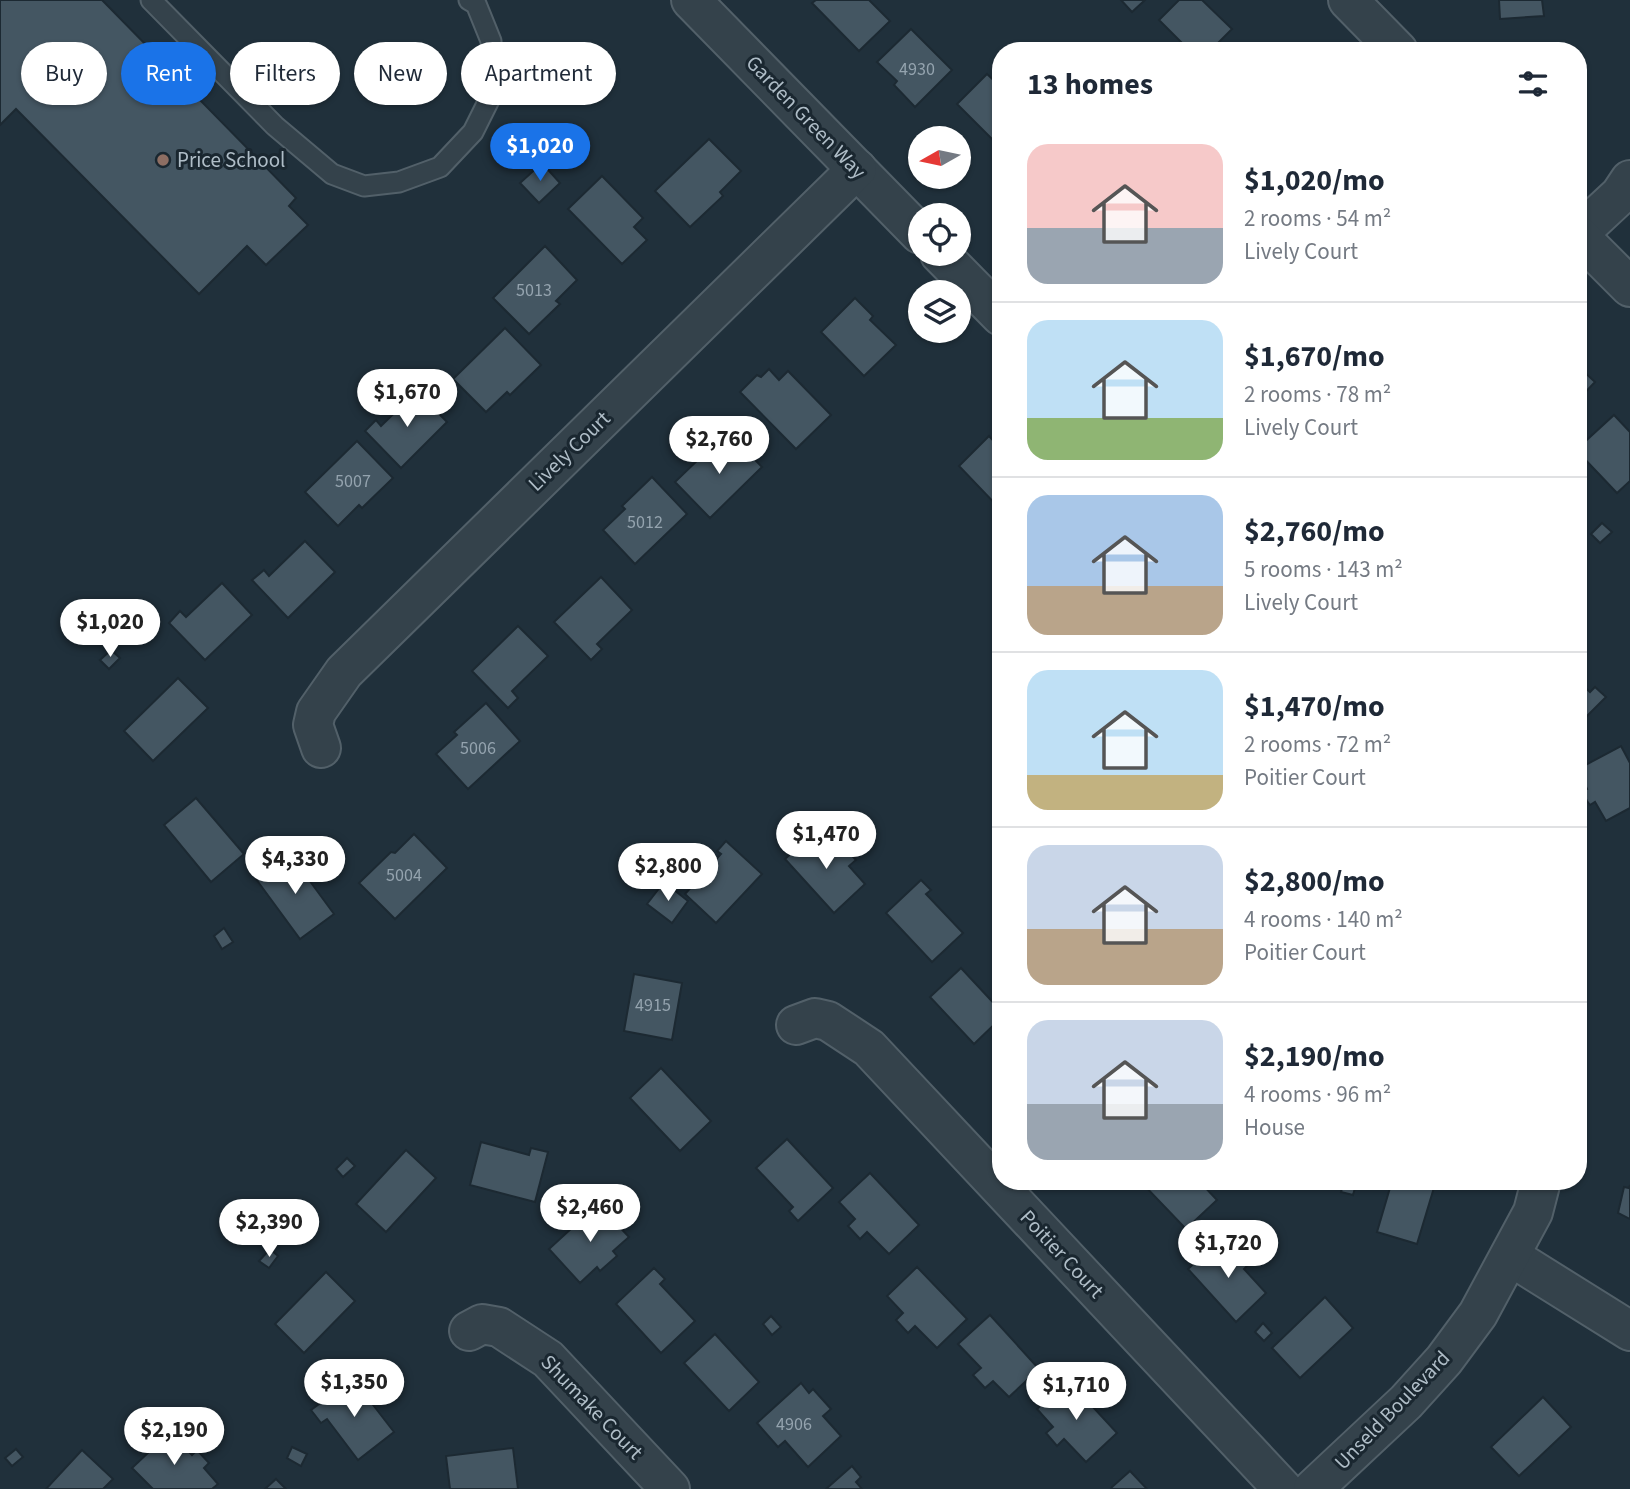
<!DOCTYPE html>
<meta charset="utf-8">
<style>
body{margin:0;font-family:"Source Sans 3",sans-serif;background:#f6f6f7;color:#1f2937;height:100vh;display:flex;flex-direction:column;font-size:26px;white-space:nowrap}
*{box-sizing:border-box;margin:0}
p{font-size:23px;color:#747a83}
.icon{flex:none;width:38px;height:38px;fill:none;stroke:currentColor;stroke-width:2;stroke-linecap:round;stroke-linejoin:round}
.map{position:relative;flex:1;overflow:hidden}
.drawer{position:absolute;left:992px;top:42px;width:595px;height:1148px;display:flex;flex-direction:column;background:#fff;border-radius:28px;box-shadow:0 2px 5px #0004}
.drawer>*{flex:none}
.hud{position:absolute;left:21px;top:42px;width:665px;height:63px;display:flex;gap:14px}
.needle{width:46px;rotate:261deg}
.controls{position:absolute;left:908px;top:126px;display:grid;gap:14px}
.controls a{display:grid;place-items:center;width:63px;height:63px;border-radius:50%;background:#fff;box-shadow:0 2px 5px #0004;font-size:35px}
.price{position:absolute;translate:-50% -60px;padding:0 16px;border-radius:24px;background:#fff;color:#222;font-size:23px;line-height:46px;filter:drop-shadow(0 2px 4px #0008)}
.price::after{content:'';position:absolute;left:50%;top:42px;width:21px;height:16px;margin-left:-10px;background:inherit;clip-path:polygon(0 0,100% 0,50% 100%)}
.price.active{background:#1a73e8;color:#fff}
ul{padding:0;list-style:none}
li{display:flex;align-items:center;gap:21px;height:175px;padding:0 35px}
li+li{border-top:2px solid #e0e1e3}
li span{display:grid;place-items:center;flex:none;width:196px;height:140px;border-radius:21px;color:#555}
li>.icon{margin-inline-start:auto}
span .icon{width:84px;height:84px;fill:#fffc;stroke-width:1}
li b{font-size:30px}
h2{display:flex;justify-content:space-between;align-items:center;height:84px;padding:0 35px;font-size:30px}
.chip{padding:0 24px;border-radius:32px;background:#fff;box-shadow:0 2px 5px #0004;font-size:24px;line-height:63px}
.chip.active{background:#1a73e8;color:#fff}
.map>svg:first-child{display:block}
.building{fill:#445662;stroke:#1c2932;stroke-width:2}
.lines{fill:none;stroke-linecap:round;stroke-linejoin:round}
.lane-casing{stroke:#526069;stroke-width:23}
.street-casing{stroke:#526069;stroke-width:42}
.lane{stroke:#34424b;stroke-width:19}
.street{stroke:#34424b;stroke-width:38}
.education-dot{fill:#8d6e63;stroke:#1a2730;stroke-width:2.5}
.labels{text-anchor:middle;stroke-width:6;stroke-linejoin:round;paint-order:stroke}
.number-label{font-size:18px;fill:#94a3ae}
.street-label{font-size:21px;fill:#afbdc7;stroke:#1a2730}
.poi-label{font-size:21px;fill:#afbdc7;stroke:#1a2730;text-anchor:start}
</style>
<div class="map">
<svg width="1630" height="1489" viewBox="0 0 1630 1489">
<rect width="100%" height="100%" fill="#20303b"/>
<!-- building -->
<g class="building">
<polygon points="0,0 102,0 296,198 289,206 308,225 266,265 247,246 199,294 16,109 0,125"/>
<polygon points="816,0 869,0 890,21 859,51 812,3"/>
<polygon points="1121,0 1145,0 1132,12"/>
<polygon points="1179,0 1202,0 1232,29 1210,51 1190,51 1159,20"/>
<polygon points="1499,0 1542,0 1544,16 1500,19"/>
<polygon points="911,29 952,70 915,107 894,85 897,81 877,62"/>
<polygon points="987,74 1001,87 1001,148 957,104"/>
<polygon points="709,139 741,171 720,192 723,196 690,227 655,191"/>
<polygon points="542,163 560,183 539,203 520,183"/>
<polygon points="602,176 643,218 634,227 647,240 622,264 568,209"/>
<polygon points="545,246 577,280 556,301 560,304 529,334 493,298"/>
<polygon points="855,298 873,316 870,320 896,345 864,376 821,332"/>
<polygon points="505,328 541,365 510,395 507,392 486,412 453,379"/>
<polygon points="1578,366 1595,382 1578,400"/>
<polygon points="769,369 779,380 788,371 831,415 796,449 740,392 757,375 761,377"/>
<polygon points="417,391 447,422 401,468 365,431 376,420 381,426"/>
<polygon points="1614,415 1630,432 1630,481 1617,493 1578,452 1578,448"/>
<polygon points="730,434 762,467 710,518 675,482 705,453 708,456"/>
<polygon points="989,436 1001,449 1001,510 959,466"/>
<polygon points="357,441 393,478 362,508 359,505 338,526 305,492"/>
<polygon points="652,477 687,514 635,564 603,530 625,509 622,506"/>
<polygon points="1602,523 1612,532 1600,543 1591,534"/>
<polygon points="305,541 335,572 288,618 252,580 264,570 269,576"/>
<polygon points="601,577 632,610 597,644 602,649 591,660 554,622"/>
<polygon points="222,583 252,615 205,660 169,623 180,611 186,617"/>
<polygon points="518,626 548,656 512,691 518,698 508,708 472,671"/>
<polygon points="111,650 120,658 109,669 100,660"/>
<polygon points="178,678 208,708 153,761 124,731"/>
<polygon points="1578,681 1590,692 1595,687 1606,697 1578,725"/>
<polygon points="486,703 520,741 468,789 436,754 457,735 454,732"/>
<polygon points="1621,746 1630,763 1630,808 1606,821 1595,802 1590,805 1587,801 1582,791 1587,789 1578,769"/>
<polygon points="196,798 244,854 211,882 164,825"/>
<polygon points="817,830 838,853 845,848 856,860 849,866 865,884 834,913 785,859"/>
<polygon points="414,834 447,868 395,919 359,883 391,852 395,853"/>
<polygon points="726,841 762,874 716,923 685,894 721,854 717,851"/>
<polygon points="290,854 334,914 300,939 256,879"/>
<polygon points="921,880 931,890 926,894 963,933 932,962 886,913"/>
<polygon points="664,882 688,901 672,923 647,904"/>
<polygon points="224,928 233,942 222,949 214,936"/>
<polygon points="961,968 1001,1011 1001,1018 974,1044 930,997"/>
<polygon points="634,974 682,983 672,1040 624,1031"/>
<polygon points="661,1068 711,1121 680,1151 630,1098"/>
<polygon points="787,1139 833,1188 798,1221 789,1211 793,1207 756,1168"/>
<polygon points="481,1142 529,1155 531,1148 548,1152 535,1202 470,1185"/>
<polygon points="406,1150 436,1178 386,1232 356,1204"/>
<polygon points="347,1158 355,1166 343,1177 336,1169"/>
<polygon points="870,1173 919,1225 889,1254 867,1232 860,1239 848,1226 855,1219 839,1202"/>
<polygon points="1140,1181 1202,1181 1200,1182 1217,1200 1186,1229"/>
<polygon points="1344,1181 1357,1181 1353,1195 1341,1192"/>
<polygon points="1392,1181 1436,1181 1417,1244 1377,1232"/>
<polygon points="1630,1185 1630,1219 1618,1213 1624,1187 1629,1188"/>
<polygon points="598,1204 629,1237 613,1251 617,1256 600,1271 597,1267 580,1283 549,1249"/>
<polygon points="1218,1241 1234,1258 1240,1252 1250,1263 1244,1269 1266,1293 1236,1322 1188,1269"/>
<polygon points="270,1249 278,1256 269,1268 259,1261"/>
<polygon points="917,1267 967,1319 937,1348 915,1326 908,1333 896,1320 903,1313 887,1296"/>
<polygon points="654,1268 665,1279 660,1284 695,1321 661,1353 616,1304"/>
<polygon points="326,1272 355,1301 304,1353 275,1324"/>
<polygon points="1325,1297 1353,1328 1300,1378 1272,1348"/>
<polygon points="990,1315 1039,1369 1009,1397 993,1381 985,1388 973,1375 981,1368 958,1344"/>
<polygon points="771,1316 781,1327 772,1335 763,1324"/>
<polygon points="1263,1323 1272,1333 1264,1341 1255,1332"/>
<polygon points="715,1334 759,1382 729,1411 684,1363"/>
<polygon points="353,1379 394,1432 358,1460 327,1419 321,1423 311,1410"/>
<polygon points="1068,1380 1117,1433 1086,1462 1064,1439 1057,1446 1046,1433 1053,1427 1037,1409"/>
<polygon points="801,1383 809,1393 813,1389 831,1409 823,1416 841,1436 808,1467 785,1441 778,1447 757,1423"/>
<polygon points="1543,1397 1571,1427 1519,1476 1491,1447"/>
<polygon points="170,1432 192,1455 197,1450 209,1463 204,1468 218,1484 212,1489 153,1489 132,1468"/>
<polygon points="292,1447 307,1454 301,1466 287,1458"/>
<polygon points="513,1448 518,1489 450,1489 446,1456"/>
<polygon points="16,1449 23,1457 12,1466 5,1458"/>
<polygon points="82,1450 113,1479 103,1489 46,1489"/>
<polygon points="852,1466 861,1477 856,1482 862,1489 826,1489"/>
<polygon points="1130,1471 1147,1489 1111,1489 1112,1487"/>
<polygon points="276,1479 286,1489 265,1489"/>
</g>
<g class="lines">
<defs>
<polyline id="lane" points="151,0 275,126 332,174 364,186 399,182 440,167 473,132 493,92 491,41 476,4 469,0"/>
<g id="street">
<polyline points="691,0 920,234"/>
<polyline points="1348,0 1398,51"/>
<polyline points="1578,234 1620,195 1630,180"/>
<polyline points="1578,235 1630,287"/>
<polyline points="940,254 1001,316"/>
<polyline points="321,748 313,725 316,712 344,672 857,169"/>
<polyline points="796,1025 815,1018 828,1021 869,1048 1283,1489"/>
<polyline points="1510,1256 1630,1331"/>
<polyline points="469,1331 482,1324 499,1327 548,1359 670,1489"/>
<polyline points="1313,1489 1406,1402 1444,1360 1478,1314 1533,1212 1541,1181"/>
</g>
</defs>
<!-- lane casing -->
<use href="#lane" class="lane-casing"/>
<!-- street casing -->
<use href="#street" class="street-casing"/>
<!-- lane -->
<use href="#lane" class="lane"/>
<!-- street -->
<use href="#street" class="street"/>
</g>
<!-- markers -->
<circle class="education-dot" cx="163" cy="160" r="7"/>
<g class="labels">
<!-- number labels -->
<g class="number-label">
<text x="917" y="75">4930</text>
<text x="534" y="296">5013</text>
<text x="353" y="487">5007</text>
<text x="645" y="528">5012</text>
<text x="478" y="754">5006</text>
<text x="404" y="881">5004</text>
<text x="653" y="1011">4915</text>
<text x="794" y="1430">4906</text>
</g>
<!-- street labels -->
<g class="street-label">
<text transform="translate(806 117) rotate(46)" y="7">Garden Green Way</text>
<text transform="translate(569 451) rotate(-44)" y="7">Lively Court</text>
<text transform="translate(1062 1254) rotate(47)" y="7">Poitier Court</text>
<text transform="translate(592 1407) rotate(46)" y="7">Shumake Court</text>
<text transform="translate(1392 1410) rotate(-46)" y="7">Unseld Boulevard</text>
</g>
<!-- poi labels -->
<g class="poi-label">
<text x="177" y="167">Price School</text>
</g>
</g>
</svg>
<div class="controls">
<a><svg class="needle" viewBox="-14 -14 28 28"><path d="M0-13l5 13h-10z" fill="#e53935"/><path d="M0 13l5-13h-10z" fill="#747a83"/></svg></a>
<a><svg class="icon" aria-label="locate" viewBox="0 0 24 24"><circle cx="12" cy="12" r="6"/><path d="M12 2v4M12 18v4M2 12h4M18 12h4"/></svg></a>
<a><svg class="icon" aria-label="layers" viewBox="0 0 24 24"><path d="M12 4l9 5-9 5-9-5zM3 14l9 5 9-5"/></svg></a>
</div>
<b class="price active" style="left:540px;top:183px">$1,020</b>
<b class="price" style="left:407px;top:429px">$1,670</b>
<b class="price" style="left:719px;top:476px">$2,760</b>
<b class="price" style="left:110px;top:659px">$1,020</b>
<b class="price" style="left:826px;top:871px">$1,470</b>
<b class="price" style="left:295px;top:896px">$4,330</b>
<b class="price" style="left:668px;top:903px">$2,800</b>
<b class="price" style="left:590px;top:1244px">$2,460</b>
<b class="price" style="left:269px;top:1259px">$2,390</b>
<b class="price" style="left:1228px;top:1280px">$1,720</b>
<b class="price" style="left:354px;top:1419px">$1,350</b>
<b class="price" style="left:1076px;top:1422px">$1,710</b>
<b class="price" style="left:174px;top:1467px">$2,190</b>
<div class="hud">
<a class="chip">Buy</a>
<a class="chip active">Rent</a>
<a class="chip">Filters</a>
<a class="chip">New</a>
<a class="chip">Apartment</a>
</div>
<section class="drawer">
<h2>13 homes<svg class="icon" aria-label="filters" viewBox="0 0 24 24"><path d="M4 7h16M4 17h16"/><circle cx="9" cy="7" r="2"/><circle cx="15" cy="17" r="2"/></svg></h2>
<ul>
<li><span style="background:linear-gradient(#f6c9c9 60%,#9aa5b1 0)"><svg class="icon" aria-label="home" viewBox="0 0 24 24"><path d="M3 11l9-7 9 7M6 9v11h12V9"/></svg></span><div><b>$1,020/mo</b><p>2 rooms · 54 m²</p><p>Lively Court</p></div></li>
<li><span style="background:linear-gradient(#bfe0f5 70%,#8fb573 0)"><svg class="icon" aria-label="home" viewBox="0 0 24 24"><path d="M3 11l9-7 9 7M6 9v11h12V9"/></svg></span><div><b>$1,670/mo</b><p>2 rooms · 78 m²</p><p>Lively Court</p></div></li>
<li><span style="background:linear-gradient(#a9c7e8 65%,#b9a48a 0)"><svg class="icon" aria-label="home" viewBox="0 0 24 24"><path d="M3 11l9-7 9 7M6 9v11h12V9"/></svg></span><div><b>$2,760/mo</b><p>5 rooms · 143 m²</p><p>Lively Court</p></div></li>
<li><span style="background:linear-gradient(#bfe0f5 75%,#c2b280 0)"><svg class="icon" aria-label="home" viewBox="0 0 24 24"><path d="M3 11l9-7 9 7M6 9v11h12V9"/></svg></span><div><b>$1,470/mo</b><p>2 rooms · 72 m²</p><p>Poitier Court</p></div></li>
<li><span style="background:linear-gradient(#c9d6e8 60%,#b9a48a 0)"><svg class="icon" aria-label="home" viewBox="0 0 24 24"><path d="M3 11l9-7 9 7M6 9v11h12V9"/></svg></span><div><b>$2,800/mo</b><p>4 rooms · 140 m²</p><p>Poitier Court</p></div></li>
<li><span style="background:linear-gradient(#c9d6e8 60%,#9aa5b1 0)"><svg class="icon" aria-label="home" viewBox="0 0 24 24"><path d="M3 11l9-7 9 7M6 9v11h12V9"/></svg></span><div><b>$2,190/mo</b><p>4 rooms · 96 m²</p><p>House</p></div></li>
</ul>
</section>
</div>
